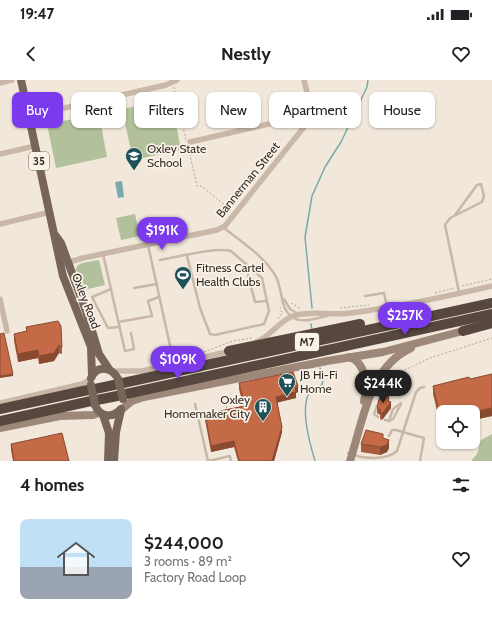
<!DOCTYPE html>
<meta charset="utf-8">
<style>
body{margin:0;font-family:Cabin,sans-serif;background:#f2f2f2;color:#202124;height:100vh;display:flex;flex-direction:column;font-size:15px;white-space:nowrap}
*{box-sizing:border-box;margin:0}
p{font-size:13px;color:#757577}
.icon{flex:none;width:22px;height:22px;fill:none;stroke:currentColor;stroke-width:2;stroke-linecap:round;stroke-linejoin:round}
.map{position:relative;height:381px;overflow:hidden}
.sheet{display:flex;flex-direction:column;background:#fff;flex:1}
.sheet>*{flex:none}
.guide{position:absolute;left:12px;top:12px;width:468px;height:36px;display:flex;gap:8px}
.tools{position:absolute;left:436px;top:325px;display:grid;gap:8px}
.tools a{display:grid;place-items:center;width:44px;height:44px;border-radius:8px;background:#fff;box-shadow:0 1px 3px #0004;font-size:20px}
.price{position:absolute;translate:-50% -34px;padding:0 9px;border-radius:14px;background:#7c3aed;color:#fff;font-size:13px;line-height:26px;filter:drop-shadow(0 1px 2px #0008)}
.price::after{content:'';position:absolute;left:50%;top:24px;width:12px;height:9px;margin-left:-6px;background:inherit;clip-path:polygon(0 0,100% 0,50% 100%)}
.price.on{background:#222;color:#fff}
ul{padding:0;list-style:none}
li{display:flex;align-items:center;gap:12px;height:100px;padding:0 20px}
li span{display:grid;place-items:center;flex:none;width:112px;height:80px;border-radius:8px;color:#555}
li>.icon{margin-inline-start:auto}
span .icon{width:48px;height:48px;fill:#fffc;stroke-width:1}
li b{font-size:17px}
h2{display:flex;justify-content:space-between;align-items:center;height:48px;padding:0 20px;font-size:17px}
.pill{padding:0 14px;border-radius:8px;background:#fff;box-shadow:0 1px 3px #0004;font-size:14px;line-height:36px}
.pill.on{background:#7c3aed;color:#fff}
.status{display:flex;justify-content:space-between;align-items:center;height:28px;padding:0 20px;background:#fff;direction:ltr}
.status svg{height:11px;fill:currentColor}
header{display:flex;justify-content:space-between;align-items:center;height:52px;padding:0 20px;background:#fff;font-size:18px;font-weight:700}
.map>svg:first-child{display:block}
.green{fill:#b2c09b}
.water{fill:#7aaaae}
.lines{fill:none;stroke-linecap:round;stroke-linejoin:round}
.stream{stroke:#7aaaae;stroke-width:1.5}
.path{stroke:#b5a291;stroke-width:1;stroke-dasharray:2 2;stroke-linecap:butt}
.lane{stroke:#c9b8a7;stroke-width:2.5}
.street{stroke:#c9b8a7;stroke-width:5.5}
.secondary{stroke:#9d8778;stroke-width:8}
.primary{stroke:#786559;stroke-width:8}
.highway{stroke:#57473f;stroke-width:10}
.primary-bridge{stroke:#786559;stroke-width:8}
.wall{fill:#a95b3c}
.shaded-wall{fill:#894a31}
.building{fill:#c46a46;stroke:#894a31}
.labels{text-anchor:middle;stroke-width:3.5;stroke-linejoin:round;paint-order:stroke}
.shield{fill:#f9f2e7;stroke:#706861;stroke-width:1}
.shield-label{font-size:11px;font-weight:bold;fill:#362d28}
.poi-label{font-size:12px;fill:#362d28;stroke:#f9f2e7;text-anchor:start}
.street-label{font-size:12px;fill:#362d28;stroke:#f9f2e7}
</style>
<div class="status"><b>19:47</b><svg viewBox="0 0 49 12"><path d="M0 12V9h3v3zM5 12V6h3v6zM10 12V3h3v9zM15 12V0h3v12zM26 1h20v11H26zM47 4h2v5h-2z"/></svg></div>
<header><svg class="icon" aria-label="back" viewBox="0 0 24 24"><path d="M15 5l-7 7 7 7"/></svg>Nestly<svg class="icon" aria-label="heart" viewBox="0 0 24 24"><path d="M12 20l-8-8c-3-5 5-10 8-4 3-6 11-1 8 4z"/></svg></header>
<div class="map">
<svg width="492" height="381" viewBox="0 0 492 381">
<rect width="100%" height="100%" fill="#f1e8db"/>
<!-- green -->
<g class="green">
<polygon points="171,19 181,70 133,80 122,29"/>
<polygon points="99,34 107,77 56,88 47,44"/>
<polygon points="135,134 140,156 121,160 116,138"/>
<polygon points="99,180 105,205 84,210 76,189 77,186 82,183"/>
<polygon points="492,354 492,381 471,381 477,374 481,360"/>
</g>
<!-- water -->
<polygon class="water" points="122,101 124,117 118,118 115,102"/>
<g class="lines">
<!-- stream -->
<g class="stream">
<polyline points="312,228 305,157 312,116 325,87 341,62 367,7 368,0"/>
<polyline points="311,244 312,250"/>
<path d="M315 381C310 364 300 330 309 313L322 305 323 300 320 288"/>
</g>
<!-- path -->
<g class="path">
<polyline points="174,7 186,60"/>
<polyline points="188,66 197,106 201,106 231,130"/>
<polyline points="462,206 492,199"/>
<polyline points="435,213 455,208"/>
<polyline points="291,223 301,229"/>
<polyline points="340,228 369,225"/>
<polyline points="278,239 282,233 280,227"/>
<polyline points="204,272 233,261 252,258"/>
<polyline points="384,302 388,298 430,278 492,258"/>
<polyline points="225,326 226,324 227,331"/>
</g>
<!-- lane -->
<g class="lane">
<polyline points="455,135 477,105 481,104 484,116 482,122 450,138 445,145 459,212"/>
<path d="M223 147C241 162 263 175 275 195 283 207 279 228 292 237 302 244 316 238 327 236"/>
<polyline points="148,165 171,270"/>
<polyline points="103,174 125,271 134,269 131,253"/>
<path d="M160 180C177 177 216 167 231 171L262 198 269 231 264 244 215 255 210 254 200 228 187 176"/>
<polyline points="245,183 255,222 267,221"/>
<polyline points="134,208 157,204"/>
<polyline points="111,209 92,217 108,248 119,247"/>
<polyline points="365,216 384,213 387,227"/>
<polyline points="284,219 290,229 298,234"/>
<polyline points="118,242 152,236 148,221 159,217"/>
<polyline points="195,324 208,381 230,376 231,381"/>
<polyline points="377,326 374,334 378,337"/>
<polyline points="385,340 389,341"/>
<polyline points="389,341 393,329 401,323"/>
<polyline points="389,341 393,339 401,324"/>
<polyline points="389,356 392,350 396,350 424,358 420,381"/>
<path d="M348 373C362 379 386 381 397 371L416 312 420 308 424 307"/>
</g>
<!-- street -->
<g class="street">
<polyline points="0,3 12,0"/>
<polyline points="29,36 166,5 177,0"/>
<polyline points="190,62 295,38 307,39"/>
<polyline points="0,74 35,66"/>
<polyline points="0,144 50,132"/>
<polyline points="66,183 83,178 217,150 225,146 304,47 310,24 304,0"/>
<polyline points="0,219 7,251"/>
<path d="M256 262C271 256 279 241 293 236 311 230 332 236 351 233 399 227 445 217 492 206"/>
<polyline points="113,291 142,291 231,271"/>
<polyline points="0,323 82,304 90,300"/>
</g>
<!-- secondary -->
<g class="secondary">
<path d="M349 277C366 282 368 307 364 321"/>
<polyline points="121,330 132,321 144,317 327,281 383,272 463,251"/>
<polyline points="0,348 60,336 93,335 100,333"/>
<path d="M350 381C363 341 369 287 411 268"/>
</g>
<!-- primary -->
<g class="primary">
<polyline points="21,0 63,196 91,267 92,296"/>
<polyline points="56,156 61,163 86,231 99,274 109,289"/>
<path d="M91 298C97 284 112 287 118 299"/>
<path d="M95 325C100 337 112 339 121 329"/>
<polyline points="103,335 109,353 108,381"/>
<polyline points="114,381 116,352 121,330"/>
</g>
<!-- highway -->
<g class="highway">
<polyline points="463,251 492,243"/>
<polyline points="229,271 360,244"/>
<polyline points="123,303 492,223"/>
<polyline points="95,309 114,305"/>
<polyline points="126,314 492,234"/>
<polyline points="97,320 117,316"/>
<polyline points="0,329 88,310"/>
<polyline points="0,341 91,321"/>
</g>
<!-- primary-bridge -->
<g class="primary-bridge">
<polyline points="118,299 123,319"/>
<polyline points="91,305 95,325"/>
</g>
</g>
<!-- wall -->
<g class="wall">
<polygon points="26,247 62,267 62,274 59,273 54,281 39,284 38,278 18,282 14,261 14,254 26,251"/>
<polygon points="470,299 492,336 473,340 473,332 443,332 443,347 441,348 433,314 433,306"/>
<polygon points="239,303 298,312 296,313 296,318 277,322 282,352 274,381 238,381 234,367 211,372 205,340 205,334 243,326 239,309"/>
<polygon points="389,321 391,328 382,340 380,339 380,335 377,333 377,327"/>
<polygon points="11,364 69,381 13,381 11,370"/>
<polygon points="361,364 389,368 387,372 380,375 361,372"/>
</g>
<!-- shaded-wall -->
<g class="shaded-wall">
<polygon points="59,265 59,273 54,281 39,284 39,276"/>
<polygon points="38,270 38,278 18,282 18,274"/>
<polygon points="13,294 13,296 0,298 0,296"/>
<polygon points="298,306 298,312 296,313 296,318 276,323 276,317"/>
<polygon points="389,317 389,323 391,322 391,328 382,340 382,334 388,321"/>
<polygon points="492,328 492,336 473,340 473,332"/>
<polygon points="443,339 443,347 441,348 441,340"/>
<polygon points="282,347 282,352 274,381 272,381"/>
<polygon points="389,360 389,368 387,372 380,375 380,367"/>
<polygon points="234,361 234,367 211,372 211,366"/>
</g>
<!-- building -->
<g class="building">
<polygon points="58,241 61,246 62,267 59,265 54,273 39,276 38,270 18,274 14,254 27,251 26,247"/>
<polygon points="4,253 13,294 0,296 0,254"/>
<polygon points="293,292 298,306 295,307 296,312 276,317 282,347 272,381 239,381 234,361 211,366 205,334 245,326 239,303"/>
<polygon points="492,294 492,328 473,332 443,332 443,339 441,340 433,306 469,297 470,299"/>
<polygon points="385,315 389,317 388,321 391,322 382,334 380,333 381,330 377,327 379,319"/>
<polygon points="366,350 383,354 383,358 389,360 387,365 380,367 361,364"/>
<polygon points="62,353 69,381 14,381 11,364"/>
</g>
<!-- icons -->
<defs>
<symbol id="school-pin" viewBox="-11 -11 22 30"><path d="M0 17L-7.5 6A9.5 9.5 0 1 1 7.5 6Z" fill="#1e5057" stroke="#f9f2e7"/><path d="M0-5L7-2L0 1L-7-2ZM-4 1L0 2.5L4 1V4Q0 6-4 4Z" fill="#fff"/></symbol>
<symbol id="stadium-pin" viewBox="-11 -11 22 30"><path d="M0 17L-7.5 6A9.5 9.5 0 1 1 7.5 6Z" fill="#1e5057" stroke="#f9f2e7"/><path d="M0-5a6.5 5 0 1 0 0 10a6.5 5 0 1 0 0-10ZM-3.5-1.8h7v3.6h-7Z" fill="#fff"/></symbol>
<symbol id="supermarket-pin" viewBox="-11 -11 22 30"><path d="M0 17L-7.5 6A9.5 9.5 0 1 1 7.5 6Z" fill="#1e5057" stroke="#f9f2e7"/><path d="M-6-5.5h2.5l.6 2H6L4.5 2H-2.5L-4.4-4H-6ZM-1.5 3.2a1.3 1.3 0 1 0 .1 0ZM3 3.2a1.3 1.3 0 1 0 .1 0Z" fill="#fff"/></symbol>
<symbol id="building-pin" viewBox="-11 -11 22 30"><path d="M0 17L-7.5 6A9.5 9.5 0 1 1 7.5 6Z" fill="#1e5057" stroke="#f9f2e7"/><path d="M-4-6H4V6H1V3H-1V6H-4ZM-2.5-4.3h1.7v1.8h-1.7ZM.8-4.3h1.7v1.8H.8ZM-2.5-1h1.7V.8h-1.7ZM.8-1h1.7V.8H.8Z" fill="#fff"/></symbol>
</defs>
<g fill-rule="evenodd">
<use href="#school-pin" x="124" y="66" width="20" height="27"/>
<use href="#stadium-pin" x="173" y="185" width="20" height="27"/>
<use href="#supermarket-pin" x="277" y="292" width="20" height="27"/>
<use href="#building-pin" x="253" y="317" width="20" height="27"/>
</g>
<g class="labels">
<!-- shield labels -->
<g class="shield">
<rect x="29" y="72" width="20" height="18" rx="3"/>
<rect x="295" y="253" width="24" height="18" rx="3"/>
</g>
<g class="shield-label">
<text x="39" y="85">35</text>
<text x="307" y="266">M7</text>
</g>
<!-- poi labels -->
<g class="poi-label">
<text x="147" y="73">Oxley State<tspan x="147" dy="14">School</tspan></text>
<text x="196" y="192">Fitness Cartel<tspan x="196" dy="14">Health Clubs</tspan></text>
<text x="300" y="299">JB Hi-Fi<tspan x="300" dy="14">Home</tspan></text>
<text x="250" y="324" text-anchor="end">Oxley<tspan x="250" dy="14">Homemaker City</tspan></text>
</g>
<!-- street labels -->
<g class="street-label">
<text transform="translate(248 100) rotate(-51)" y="4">Bannerman Street</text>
<text transform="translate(86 221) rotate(69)" y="4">Oxley Road</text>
</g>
</g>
</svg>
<div class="tools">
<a><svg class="icon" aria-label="locate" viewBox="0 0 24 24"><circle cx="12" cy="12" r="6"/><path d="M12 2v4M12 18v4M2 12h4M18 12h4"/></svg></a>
</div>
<b class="price" style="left:162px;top:171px">$191K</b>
<b class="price" style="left:405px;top:256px">$257K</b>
<b class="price" style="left:178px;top:300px">$109K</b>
<b class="price on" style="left:383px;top:324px">$244K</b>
<div class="guide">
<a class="pill on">Buy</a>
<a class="pill">Rent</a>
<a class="pill">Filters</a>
<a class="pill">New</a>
<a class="pill">Apartment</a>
<a class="pill">House</a>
</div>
</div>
<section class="sheet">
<h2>4 homes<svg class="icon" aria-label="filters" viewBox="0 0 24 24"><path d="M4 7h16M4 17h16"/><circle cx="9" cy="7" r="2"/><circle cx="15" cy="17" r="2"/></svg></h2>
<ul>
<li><span style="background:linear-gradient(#bfe0f5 60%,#9aa5b1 0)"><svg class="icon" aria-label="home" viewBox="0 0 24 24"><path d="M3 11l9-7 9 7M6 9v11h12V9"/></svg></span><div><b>$244,000</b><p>3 rooms · 89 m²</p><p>Factory Road Loop</p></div><svg class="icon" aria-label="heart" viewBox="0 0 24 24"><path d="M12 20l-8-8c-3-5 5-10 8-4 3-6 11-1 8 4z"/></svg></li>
</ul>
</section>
